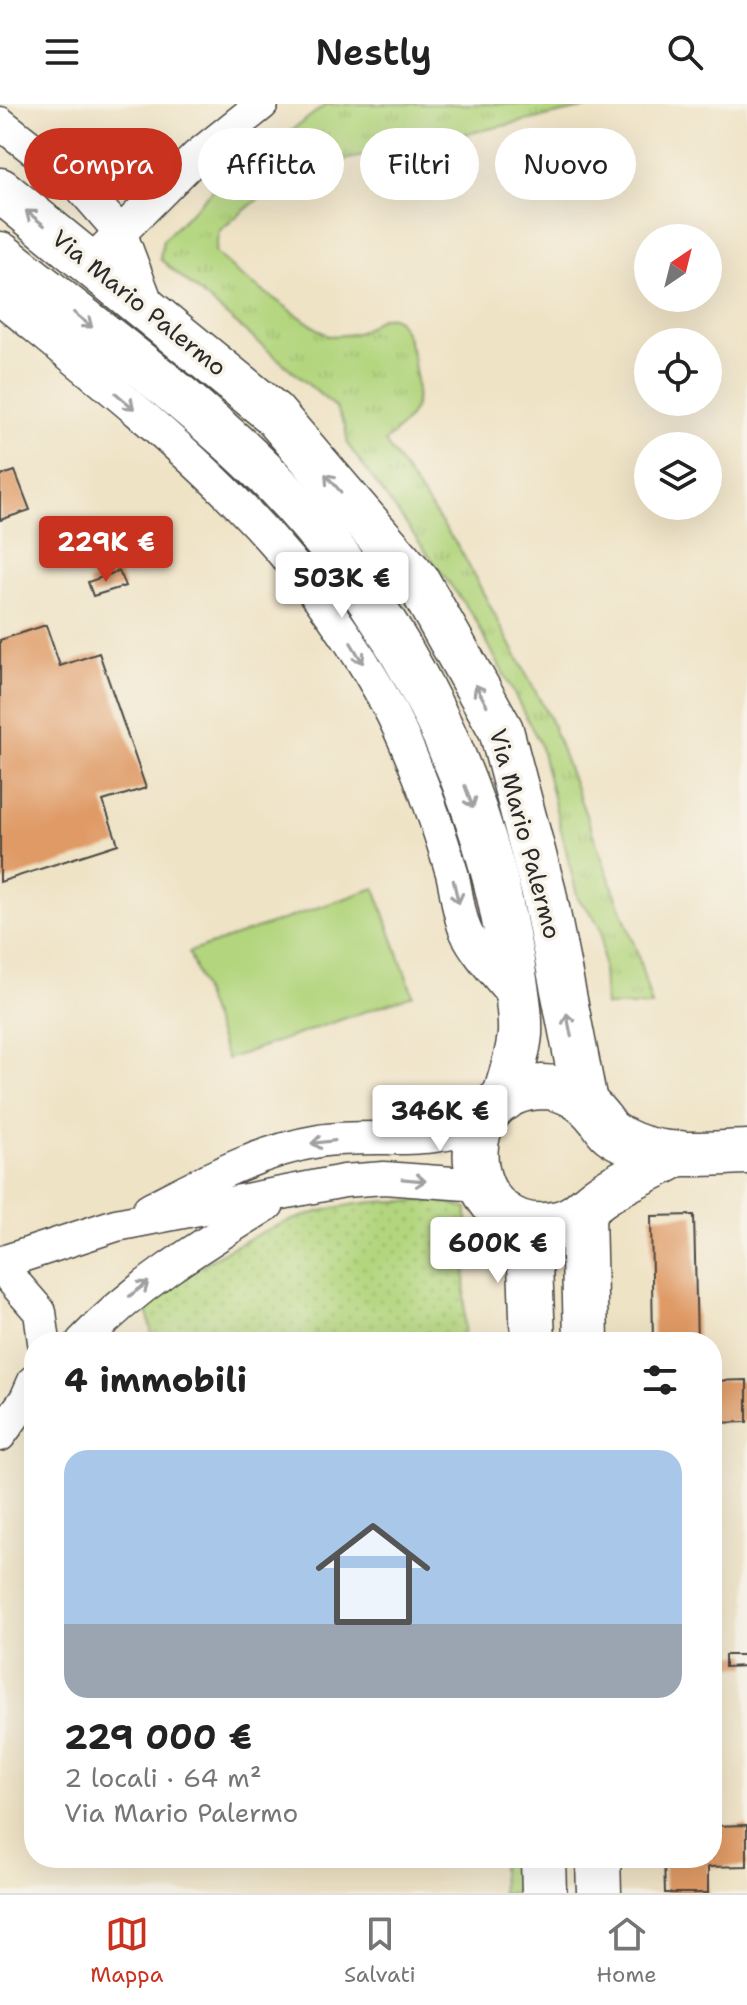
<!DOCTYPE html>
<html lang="it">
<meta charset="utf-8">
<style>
body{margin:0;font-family:"Shantell Sans",sans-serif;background:#f6f6f6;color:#222;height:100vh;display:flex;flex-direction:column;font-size:30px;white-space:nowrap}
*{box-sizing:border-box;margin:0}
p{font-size:26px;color:#767676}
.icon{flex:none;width:44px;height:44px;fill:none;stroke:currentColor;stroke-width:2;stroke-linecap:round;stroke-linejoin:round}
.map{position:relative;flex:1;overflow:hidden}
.details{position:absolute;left:24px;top:1228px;width:698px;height:536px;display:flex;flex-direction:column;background:#fff;border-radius:32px;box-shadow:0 8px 32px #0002}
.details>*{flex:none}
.guide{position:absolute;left:24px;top:24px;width:700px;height:72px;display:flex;gap:16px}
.needle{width:52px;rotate:35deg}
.buttons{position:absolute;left:634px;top:120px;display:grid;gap:16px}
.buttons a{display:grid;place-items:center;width:88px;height:88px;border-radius:50%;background:#fff;box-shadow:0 8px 32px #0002;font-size:40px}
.price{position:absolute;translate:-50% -68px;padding:0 18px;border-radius:8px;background:#fff;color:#222;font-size:26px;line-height:52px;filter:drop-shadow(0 2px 4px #0008)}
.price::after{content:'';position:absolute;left:50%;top:48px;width:24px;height:18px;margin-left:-12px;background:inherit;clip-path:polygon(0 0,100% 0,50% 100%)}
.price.active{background:#c8321e;color:#fff}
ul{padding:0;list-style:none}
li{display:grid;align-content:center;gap:16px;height:424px;padding:0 40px}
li+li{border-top:2px solid #e0e0e0}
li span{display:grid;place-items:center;height:248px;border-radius:24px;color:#555}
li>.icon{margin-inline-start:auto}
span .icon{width:144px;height:144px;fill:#fffc;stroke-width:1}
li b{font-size:34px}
h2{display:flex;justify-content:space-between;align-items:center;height:96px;padding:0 40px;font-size:34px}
.pill{padding:0 28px;border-radius:36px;background:#fff;box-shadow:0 8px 32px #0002;font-size:28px;line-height:72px}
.pill.active{background:#c8321e;color:#fff}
header{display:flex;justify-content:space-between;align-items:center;height:104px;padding:0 40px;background:#fff;font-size:36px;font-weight:600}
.tab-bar{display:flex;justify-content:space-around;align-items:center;height:112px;border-top:2px solid #e0e0e0;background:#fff;font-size:22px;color:#767676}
.tab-bar a{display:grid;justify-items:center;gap:4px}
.tab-bar .active{color:#c8321e}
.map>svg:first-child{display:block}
.grass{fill:url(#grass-tufts);stroke:#6e8054;stroke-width:2}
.park{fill:url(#park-dots);stroke:#6e8054;stroke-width:2}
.garden{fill:#b2d57d;stroke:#6e8054;stroke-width:2}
.building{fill:#df9a65}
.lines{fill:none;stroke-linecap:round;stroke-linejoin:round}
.street-casing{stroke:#484742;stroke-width:35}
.secondary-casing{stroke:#484742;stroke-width:47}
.street{stroke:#fff;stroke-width:32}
.secondary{stroke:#fff;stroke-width:44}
.oneway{stroke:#a0a0a0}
.labels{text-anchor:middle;stroke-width:7;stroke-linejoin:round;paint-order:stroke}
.street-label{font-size:24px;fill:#2b2b2b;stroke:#f7f3e8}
</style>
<header><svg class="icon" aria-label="menu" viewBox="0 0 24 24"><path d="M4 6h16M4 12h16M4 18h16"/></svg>Nestly<svg class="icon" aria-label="search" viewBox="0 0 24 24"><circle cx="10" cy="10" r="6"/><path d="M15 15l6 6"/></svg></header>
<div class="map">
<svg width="747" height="1789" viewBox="0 0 747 1789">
<defs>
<pattern id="grass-tufts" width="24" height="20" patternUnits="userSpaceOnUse" patternTransform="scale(2)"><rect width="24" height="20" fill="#b2d57d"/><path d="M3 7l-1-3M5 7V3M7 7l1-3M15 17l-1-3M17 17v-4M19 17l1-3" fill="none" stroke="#99b76c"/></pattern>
<pattern id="park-dots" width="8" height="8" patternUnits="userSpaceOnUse" patternTransform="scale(2)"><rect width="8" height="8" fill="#b2d57d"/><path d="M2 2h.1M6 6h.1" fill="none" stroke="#99b76c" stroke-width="1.8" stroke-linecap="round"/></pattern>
</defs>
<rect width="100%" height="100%" fill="#f7f3e8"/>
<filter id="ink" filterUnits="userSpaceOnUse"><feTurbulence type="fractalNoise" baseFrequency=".0125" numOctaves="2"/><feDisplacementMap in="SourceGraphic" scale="16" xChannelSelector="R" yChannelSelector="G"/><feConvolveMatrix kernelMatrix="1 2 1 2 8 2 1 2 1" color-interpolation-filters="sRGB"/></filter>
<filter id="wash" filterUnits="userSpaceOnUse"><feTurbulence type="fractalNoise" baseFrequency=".006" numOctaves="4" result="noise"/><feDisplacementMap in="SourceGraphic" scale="32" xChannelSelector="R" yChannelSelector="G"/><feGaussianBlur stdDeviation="1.8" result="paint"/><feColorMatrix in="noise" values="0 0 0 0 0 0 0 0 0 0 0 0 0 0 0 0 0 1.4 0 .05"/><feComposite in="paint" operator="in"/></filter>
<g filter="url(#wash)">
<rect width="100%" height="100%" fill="#efe3c6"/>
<!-- grass -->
<g class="grass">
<path d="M327 0H605L293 67 219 127 215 148 237 169 328 232C338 231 350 232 359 228 370 224 379 210 392 213 411 218 422 288 414 305 407 319 396 327 385 338L461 447 550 615 637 848 652 902H605L601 826 591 809 578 795 540 640 474 513 348 341 345 322 336 304 160 155 163 136 222 77Z"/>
<polygon points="501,1754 517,1754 518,1789 502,1789"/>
</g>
<!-- park -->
<path class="park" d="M443 1097 467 1105 464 1238H153L146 1199C209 1154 272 1114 350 1101 381 1096 412 1097 443 1097Z"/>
<!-- garden -->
<polygon class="garden" points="375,784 413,891 227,955 189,848"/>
<g id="blocks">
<!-- building -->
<g class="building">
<polygon points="15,367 30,406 0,416 0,372"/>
<polygon points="119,467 125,482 93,492 88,478"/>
<polygon points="46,521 60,562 99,549 146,684 103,697 118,740 0,778 0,536"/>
<polygon points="694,1111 697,1238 653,1238 651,1112"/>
<polygon points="747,1276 747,1318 712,1319 712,1277"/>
<polygon points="725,1551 747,1551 747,1562 725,1563"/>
<polygon points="747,1721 747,1762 708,1763 708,1789 665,1789 664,1754 712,1754 712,1722"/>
</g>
</g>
</g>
<g filter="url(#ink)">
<use href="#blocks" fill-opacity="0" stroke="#484742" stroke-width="2"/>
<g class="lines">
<defs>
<g id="street">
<polyline points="0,19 79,81 120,128 150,207"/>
<polyline points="105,144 196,53 262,0"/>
<path d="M0 194C154 320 299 428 392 610 417 661 436 715 452 769 457 789 458 810 466 828 478 853 501 874 517 896"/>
<path d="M149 1105C204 1077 258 1047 319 1037 373 1029 431 1043 482 1019"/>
<polyline points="0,1159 116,1121 344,1077 384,1074 480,1081"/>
<polyline points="0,1162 40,1208 44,1238"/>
<path d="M82 1238C136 1181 202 1141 268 1100"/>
<polyline points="0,1331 26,1295 34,1277"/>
</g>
<g id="secondary">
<polyline points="0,86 273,309 418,478 501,626 544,789 585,998"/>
<path d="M0 150C83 216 170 280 248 353 365 463 450 609 492 764 501 795 506 827 512 858 516 883 521 906 520 930 518 952 510 974 504 995"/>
<path d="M680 1049C654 1064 624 1075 599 1093 585 1103 577 1115 559 1119 462 1142 441 986 542 983 566 983 585 996 599 1014 603 1018 606 1025 610 1028 616 1033 625 1037 632 1040 667 1055 710 1049 747 1048"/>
<polyline points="583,1108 586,1238"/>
<polyline points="506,1111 524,1139 530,1160 533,1238"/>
<polyline points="543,1754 544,1789"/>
<polyline points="598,1754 599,1789"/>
</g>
</defs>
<!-- street casing -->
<use href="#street" class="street-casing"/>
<!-- secondary casing -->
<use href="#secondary" class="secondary-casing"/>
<!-- street -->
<use href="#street" class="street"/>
<!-- secondary -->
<use href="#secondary" class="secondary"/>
</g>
<!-- one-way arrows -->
<defs><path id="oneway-shaft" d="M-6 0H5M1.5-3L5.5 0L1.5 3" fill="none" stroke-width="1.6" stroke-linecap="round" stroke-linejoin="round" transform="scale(2)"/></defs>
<g class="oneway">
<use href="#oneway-shaft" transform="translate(35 114) rotate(-141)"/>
<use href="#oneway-shaft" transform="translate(83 216) rotate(39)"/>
<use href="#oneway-shaft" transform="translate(125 297) rotate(40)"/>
<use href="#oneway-shaft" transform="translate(333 379) rotate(-131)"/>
<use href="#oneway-shaft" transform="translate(357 549) rotate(59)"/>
<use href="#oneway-shaft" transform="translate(481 591) rotate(-119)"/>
<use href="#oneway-shaft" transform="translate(469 693) rotate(70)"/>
<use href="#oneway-shaft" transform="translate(456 788) rotate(77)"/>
<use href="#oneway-shaft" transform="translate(569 921) rotate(-101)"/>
<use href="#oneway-shaft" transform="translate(323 1038) rotate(173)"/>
<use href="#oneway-shaft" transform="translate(414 1076) rotate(5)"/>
<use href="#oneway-shaft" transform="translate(139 1185) rotate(-37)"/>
</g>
</g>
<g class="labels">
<!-- street labels -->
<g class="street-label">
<text transform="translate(139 199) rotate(39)" y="8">Via Mario Palermo</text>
<text transform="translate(525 730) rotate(75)" y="8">Via Mario Palermo</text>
</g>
</g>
</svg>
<div class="buttons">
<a><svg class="needle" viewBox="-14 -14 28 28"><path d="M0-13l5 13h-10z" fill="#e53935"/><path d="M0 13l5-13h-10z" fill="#767676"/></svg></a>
<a><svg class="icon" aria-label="locate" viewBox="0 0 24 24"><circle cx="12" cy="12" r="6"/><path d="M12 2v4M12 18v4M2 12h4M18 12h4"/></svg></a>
<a><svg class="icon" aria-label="layers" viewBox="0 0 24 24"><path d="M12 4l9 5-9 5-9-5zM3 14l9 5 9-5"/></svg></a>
</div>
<b class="price active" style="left:106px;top:480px">229K €</b>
<b class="price" style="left:342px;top:516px">503K €</b>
<b class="price" style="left:440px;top:1049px">346K €</b>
<b class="price" style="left:498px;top:1181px">600K €</b>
<div class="guide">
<a class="pill active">Compra</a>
<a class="pill">Affitta</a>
<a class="pill">Filtri</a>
<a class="pill">Nuovo</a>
</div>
<section class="details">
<h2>4 immobili<svg class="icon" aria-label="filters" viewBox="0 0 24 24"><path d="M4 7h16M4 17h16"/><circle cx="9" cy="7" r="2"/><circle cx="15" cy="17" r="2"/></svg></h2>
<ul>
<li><span style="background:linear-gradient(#a9c7e8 70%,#9aa5b1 0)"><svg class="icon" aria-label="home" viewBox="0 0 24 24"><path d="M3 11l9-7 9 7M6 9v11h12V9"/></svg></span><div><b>229 000 €</b><p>2 locali · 64 m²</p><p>Via Mario Palermo</p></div></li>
</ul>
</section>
</div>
<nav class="tab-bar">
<a class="active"><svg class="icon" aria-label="map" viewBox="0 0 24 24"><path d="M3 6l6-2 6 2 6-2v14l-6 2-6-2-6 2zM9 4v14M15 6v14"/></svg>Mappa</a>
<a><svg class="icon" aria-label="saved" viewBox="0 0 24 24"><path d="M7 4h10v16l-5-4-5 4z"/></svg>Salvati</a>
<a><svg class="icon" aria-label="home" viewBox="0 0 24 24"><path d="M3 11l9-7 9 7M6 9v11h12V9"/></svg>Home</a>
</nav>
